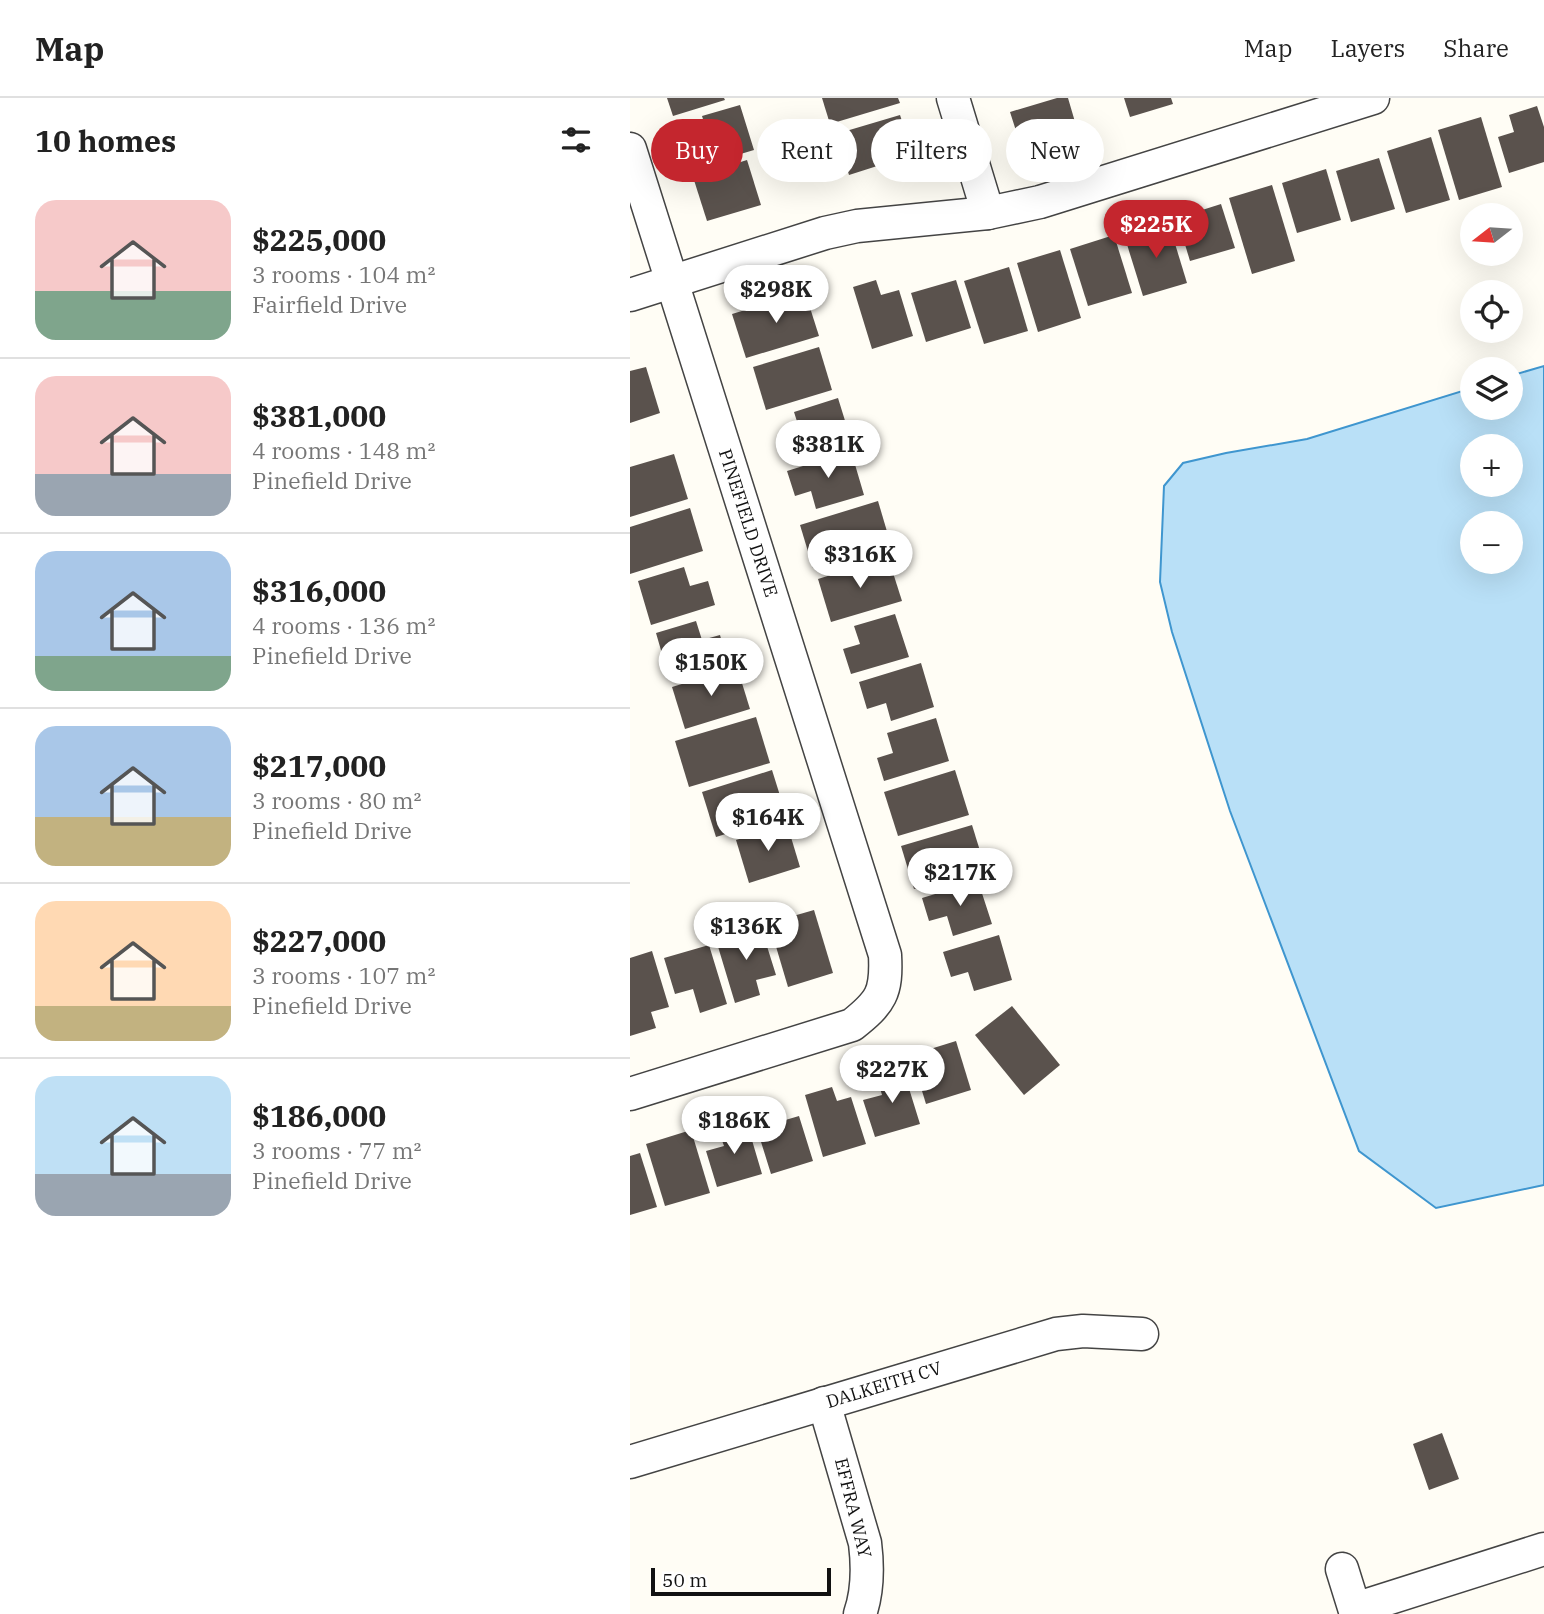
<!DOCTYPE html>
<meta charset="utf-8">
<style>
body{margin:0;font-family:"IBM Plex Serif",serif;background:#f6f6f6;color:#222;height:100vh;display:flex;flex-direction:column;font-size:26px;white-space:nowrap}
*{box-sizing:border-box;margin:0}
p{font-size:23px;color:#767676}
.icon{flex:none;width:38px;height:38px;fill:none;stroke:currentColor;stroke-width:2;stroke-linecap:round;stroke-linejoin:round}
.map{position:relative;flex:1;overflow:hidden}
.sheet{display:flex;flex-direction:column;background:#fff;width:630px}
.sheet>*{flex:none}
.top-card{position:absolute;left:21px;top:21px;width:665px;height:63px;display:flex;gap:14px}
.needle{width:46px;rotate:253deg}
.controls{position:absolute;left:830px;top:105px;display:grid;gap:14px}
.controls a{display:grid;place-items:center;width:63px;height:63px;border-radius:50%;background:#fff;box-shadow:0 7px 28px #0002;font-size:35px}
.scale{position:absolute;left:21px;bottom:18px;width:180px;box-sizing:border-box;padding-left:7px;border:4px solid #111;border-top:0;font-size:19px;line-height:24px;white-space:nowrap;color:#111;-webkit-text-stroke:5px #fff;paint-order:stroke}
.price{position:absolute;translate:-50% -60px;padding:0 16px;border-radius:24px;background:#fff;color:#222;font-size:23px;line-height:46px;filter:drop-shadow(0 2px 4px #0008)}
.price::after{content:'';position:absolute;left:50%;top:42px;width:21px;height:16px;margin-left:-10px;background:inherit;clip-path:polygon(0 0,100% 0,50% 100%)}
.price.on{background:#c4262e;color:#fff}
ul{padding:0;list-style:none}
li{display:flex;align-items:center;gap:21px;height:175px;padding:0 35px}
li+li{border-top:2px solid #e0e0e0}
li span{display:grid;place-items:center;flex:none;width:196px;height:140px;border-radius:21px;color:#555}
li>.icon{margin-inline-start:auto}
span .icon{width:84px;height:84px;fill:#fffc;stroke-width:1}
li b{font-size:30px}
h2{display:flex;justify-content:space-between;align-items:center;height:84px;padding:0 35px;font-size:30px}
.chip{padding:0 24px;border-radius:32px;background:#fff;box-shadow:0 7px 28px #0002;font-size:24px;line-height:63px}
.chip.on{background:#c4262e;color:#fff}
header{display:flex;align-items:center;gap:42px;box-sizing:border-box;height:98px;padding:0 35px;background:#fff;border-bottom:2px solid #e0e0e0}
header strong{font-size:33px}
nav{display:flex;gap:38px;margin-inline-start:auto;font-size:24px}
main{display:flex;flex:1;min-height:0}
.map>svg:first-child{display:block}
.water{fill:#b9e0f7;stroke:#3f96cf;stroke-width:2;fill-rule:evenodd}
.building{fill:#5a524d}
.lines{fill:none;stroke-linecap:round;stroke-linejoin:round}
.minor-casing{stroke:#444;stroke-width:35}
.minor{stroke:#fff;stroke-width:32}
.labels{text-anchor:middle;stroke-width:7;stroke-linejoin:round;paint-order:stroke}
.street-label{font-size:18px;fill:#111;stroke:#fff}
</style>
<header>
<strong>Map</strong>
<nav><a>Map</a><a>Layers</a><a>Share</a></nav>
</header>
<main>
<section class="sheet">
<h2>10 homes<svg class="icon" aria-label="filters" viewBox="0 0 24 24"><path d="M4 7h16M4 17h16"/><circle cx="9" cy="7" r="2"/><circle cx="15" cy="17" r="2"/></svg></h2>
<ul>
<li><span style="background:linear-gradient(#f6c9c9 65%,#7fa58c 0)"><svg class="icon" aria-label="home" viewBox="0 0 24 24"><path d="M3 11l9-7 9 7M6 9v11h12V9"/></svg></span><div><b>$225,000</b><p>3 rooms · 104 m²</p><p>Fairfield Drive</p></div></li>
<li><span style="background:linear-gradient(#f6c9c9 70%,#9aa5b1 0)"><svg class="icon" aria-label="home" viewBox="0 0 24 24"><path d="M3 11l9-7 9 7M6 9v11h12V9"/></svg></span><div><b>$381,000</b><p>4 rooms · 148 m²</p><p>Pinefield Drive</p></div></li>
<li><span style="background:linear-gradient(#a9c7e8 75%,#7fa58c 0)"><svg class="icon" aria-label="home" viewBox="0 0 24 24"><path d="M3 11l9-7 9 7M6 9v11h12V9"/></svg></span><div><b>$316,000</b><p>4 rooms · 136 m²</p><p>Pinefield Drive</p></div></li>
<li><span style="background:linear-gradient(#a9c7e8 65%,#c2b280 0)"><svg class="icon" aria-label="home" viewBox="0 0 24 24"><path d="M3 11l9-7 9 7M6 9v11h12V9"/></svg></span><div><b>$217,000</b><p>3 rooms · 80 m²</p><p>Pinefield Drive</p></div></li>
<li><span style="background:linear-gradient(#ffd9b3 75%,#c2b280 0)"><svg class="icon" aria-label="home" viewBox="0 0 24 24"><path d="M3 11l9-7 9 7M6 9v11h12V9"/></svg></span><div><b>$227,000</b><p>3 rooms · 107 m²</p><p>Pinefield Drive</p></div></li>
<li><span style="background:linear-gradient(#bfe0f5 70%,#9aa5b1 0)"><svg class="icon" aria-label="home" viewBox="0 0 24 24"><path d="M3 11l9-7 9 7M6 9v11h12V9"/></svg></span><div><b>$186,000</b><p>3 rooms · 77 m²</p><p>Pinefield Drive</p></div></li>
</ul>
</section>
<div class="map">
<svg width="914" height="1516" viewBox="0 0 914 1516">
<rect width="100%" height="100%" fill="#fffdf5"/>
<!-- water -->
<path class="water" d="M914 268V1087L806 1110 729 1053 600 713 542 534 530 484 534 388 553 365 596 355 677 341 842 290V310H880V278ZM842 348H880V387H842ZM842 425H880V464H842Z"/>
<!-- building -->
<g class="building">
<polygon points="37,0 94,0 95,2 43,18"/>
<polygon points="192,0 268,0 270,5 200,26"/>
<polygon points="427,0 438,0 450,41 412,52 406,33 388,39 380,14"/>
<polygon points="494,0 541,0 543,6 500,19"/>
<polygon points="110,7 124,52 67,69 59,43 78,37 72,18"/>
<polygon points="907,8 914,29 914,64 879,75 868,39 884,34 879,17"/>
<polygon points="270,17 277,38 260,43 266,62 219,77 206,36"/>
<polygon points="851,19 872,89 829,102 808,32"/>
<polygon points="801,39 820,102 776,115 757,53"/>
<polygon points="749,60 765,111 721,124 706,73"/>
<polygon points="117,62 131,107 77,123 63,79"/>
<polygon points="696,71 711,122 667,135 652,85"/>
<polygon points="642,87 665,163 622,176 599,100"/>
<polygon points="591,106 605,150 560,163 547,120"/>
<polygon points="539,126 557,185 513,198 495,140"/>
<polygon points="484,137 502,195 458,208 440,151"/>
<polygon points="430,152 451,220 408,234 387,165"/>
<polygon points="379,169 398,233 354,246 334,183"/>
<polygon points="246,182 251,197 269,192 283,238 242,251 223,189"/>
<polygon points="326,182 341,230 296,244 281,195"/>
<polygon points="175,194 189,238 116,260 102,216"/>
<polygon points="189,249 202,292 136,312 123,269"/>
<polygon points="16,269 30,315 0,325 0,273"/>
<polygon points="208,300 221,342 159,361 152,339 170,333 164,314"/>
<polygon points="221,353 234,397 186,411 181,393 165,398 157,373"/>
<polygon points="44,356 58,401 0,419 0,369"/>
<polygon points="248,403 261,447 183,470 170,427"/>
<polygon points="60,410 73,453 0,476 0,429"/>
<polygon points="258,459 272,503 201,524 188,481"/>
<polygon points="54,469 60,488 78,483 85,507 21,527 8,483"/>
<polygon points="265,516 279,559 221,576 213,551 230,546 224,528"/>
<polygon points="66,523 72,542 90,537 97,562 39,580 26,535"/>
<polygon points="291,565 304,609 261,623 256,605 237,611 229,584"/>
<polygon points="107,569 120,611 55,631 42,589"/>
<polygon points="126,619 140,665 59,689 45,643"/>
<polygon points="306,620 319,663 254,683 247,660 263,655 257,635"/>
<polygon points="142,672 156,717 86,739 72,694"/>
<polygon points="325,672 339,717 268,738 254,694"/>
<polygon points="157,726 170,769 119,785 106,742"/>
<polygon points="342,727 355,769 284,791 271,748"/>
<polygon points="348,783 362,826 323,838 317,818 299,823 292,800"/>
<polygon points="184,812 203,875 158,889 139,825"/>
<polygon points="131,829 146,877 126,882 130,897 105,905 86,842"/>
<polygon points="369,837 382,882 344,893 338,874 321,879 313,854"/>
<polygon points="79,847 97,906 70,915 63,891 45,896 34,860"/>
<polygon points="22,853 39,909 21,914 26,930 0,938 0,860"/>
<polygon points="382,908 430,967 394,997 345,937"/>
<polygon points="326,943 341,992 296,1006 281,957"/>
<polygon points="273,971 290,1026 245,1039 233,1002 252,997 247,979"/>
<polygon points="202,989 207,1003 221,999 236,1046 193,1059 175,997"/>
<polygon points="147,1007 152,1023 169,1018 183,1063 141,1076 122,1015"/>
<polygon points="116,1022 132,1076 87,1089 76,1053 94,1048 88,1031"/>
<polygon points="61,1032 80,1095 35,1108 16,1046"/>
<polygon points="10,1055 27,1109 0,1117 0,1058"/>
<polygon points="812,1335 829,1381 799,1392 783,1346"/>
</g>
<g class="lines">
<defs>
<g id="minor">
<polyline points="323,0 358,115"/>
<path d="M0 51 255 857C257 895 251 904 222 927L0 996"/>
<polyline points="0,197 195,135 227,128 358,115 410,104 743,0"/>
<path d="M194 1305 235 1445C238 1469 238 1493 230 1516"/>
<polyline points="0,1364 426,1236 453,1233 512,1236"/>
<polyline points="712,1471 726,1516"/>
<polyline points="725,1511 914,1451"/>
</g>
</defs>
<!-- minor casing -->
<use href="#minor" class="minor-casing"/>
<!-- minor -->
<use href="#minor" class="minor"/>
</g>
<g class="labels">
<!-- street labels -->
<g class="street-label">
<text transform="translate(118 425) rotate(72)" y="6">PINEFIELD DRIVE</text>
<text transform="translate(254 1287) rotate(-17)" y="6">DALKEITH CV</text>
<text transform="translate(223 1410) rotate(76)" y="6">EFFRA WAY</text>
</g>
</g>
</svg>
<div class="controls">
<a><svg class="needle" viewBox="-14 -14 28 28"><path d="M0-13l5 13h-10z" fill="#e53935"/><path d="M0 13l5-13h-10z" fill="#767676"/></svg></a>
<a><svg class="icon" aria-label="locate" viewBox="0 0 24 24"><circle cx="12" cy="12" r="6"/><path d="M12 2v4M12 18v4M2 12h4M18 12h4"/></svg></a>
<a><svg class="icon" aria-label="layers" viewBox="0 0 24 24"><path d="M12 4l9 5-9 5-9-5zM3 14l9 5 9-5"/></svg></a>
<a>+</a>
<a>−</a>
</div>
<div class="scale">50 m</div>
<b class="price on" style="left:526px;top:162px">$225K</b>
<b class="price" style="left:146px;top:227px">$298K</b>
<b class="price" style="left:198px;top:382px">$381K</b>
<b class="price" style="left:230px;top:492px">$316K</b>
<b class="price" style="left:81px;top:600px">$150K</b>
<b class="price" style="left:138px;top:755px">$164K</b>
<b class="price" style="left:330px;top:810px">$217K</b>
<b class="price" style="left:116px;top:864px">$136K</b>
<b class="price" style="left:262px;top:1007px">$227K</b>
<b class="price" style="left:104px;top:1058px">$186K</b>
<div class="top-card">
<a class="chip on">Buy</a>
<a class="chip">Rent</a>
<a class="chip">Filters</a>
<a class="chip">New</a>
</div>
</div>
</main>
